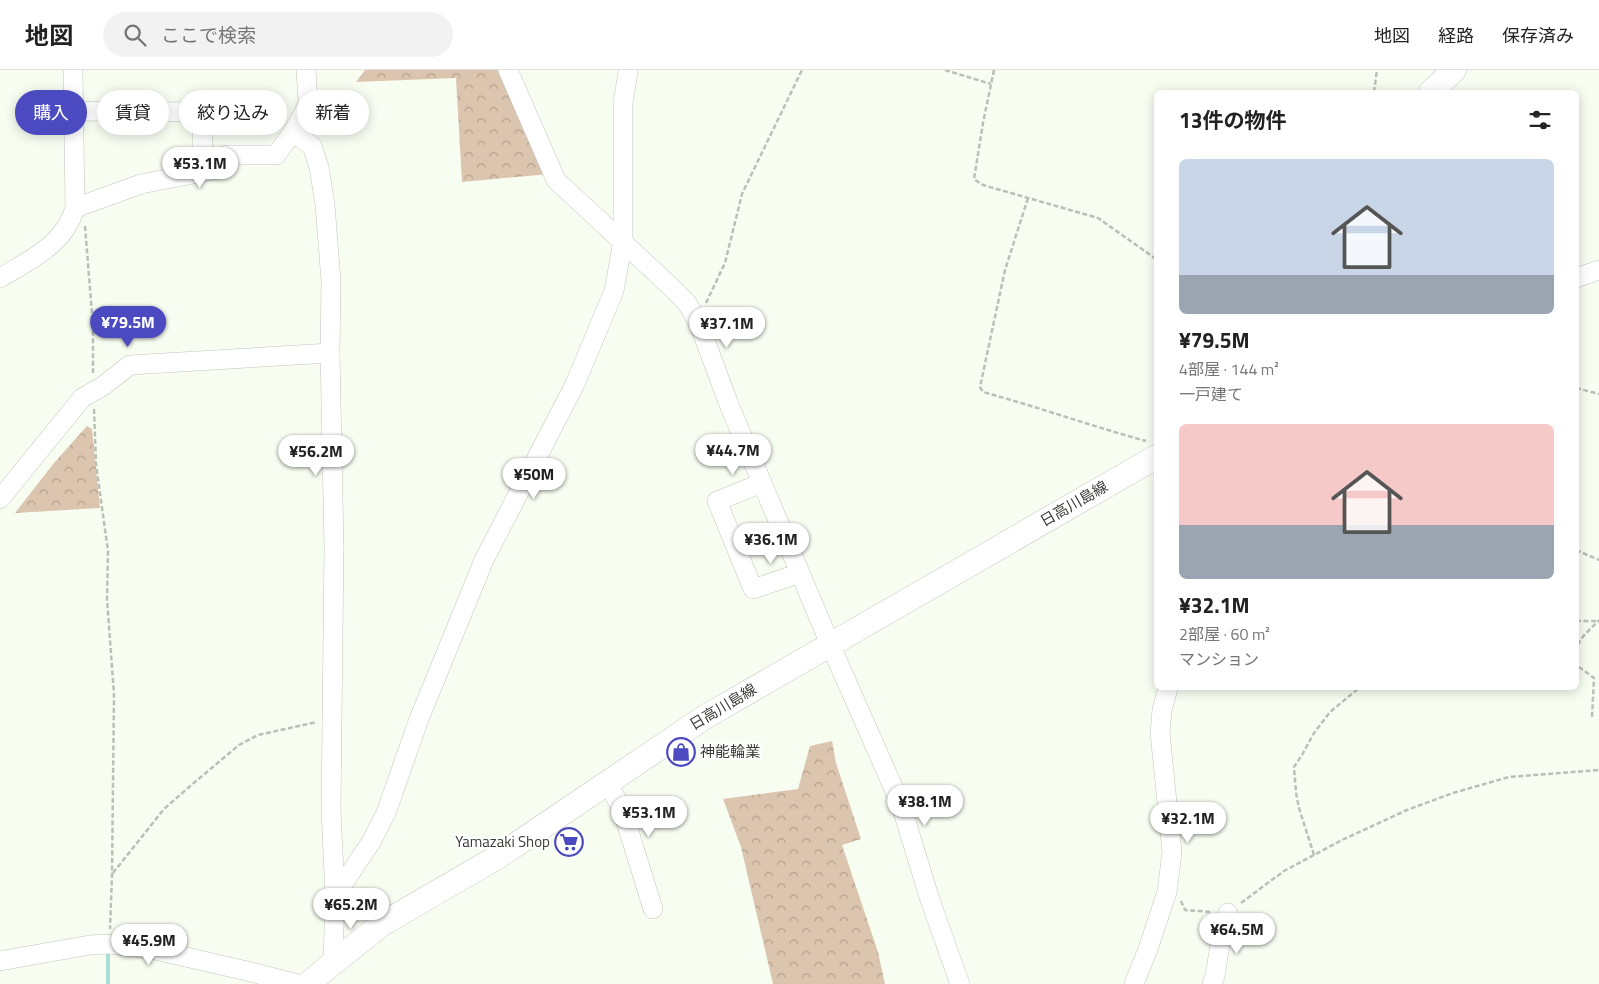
<!DOCTYPE html>
<html lang="ja">
<meta charset="utf-8">
<style>
body{margin:0;font-family:"Titillium Web","Noto Sans JP",sans-serif;background:#f2f2f2;color:#222;height:100vh;display:flex;flex-direction:column;font-size:19px;white-space:nowrap}
*{box-sizing:border-box;margin:0}
p{font-size:16px;color:#767676}
.icon{flex:none;width:28px;height:28px;fill:none;stroke:currentColor;stroke-width:2;stroke-linecap:round;stroke-linejoin:round}
.map{position:relative;flex:1;overflow:hidden}
.panel{position:absolute;left:1154px;top:20px;width:425px;height:600px;display:flex;flex-direction:column;background:#fff;border-radius:8px;box-shadow:0 2px 12px #0003}
.panel>*{flex:none}
.banner{position:absolute;left:15px;top:20px;width:475px;height:45px;display:flex;gap:10px}
.price{position:absolute;translate:-50% -42px;padding:0 11px;border-radius:18px;background:#fff;color:#222;font-size:16px;line-height:32px;filter:drop-shadow(0 1px 2px #0008)}
.price::after{content:'';position:absolute;left:50%;top:30px;width:15px;height:11px;margin-left:-8px;background:inherit;clip-path:polygon(0 0,100% 0,50% 100%)}
.price.selected{background:#4b4ac0;color:#fff}
ul{padding:0;list-style:none}
li{display:grid;align-content:center;gap:10px;height:265px;padding:0 25px}
li span{display:grid;place-items:center;height:155px;border-radius:8px;color:#555}
li>.icon{margin-inline-start:auto}
span .icon{width:90px;height:90px;fill:#fffc;stroke-width:1}
li b{font-size:21px}
h2{display:flex;justify-content:space-between;align-items:center;height:60px;padding:0 25px;font-size:21px}
.pill{padding:0 18px;border-radius:22px;background:#fff;box-shadow:0 2px 12px #0003;font-size:18px;line-height:45px}
.pill.selected{background:#4b4ac0;color:#fff}
header{display:flex;align-items:center;gap:30px;box-sizing:border-box;height:70px;padding:0 25px;background:#fff;border-bottom:1px solid #e0e0e0}
header strong{font-size:24px}
nav{display:flex;gap:28px;margin-inline-start:auto;font-size:18px}
.search{width:350px;height:45px;background:#f2f2f2;display:flex;align-items:center;gap:12px;box-sizing:border-box;padding:0 18px;border-radius:28px;color:#767676;font-size:19px}
.map>svg:first-child{display:block}
.forest{fill:url(#forest-crowns)}
.lines{fill:none;stroke-linecap:round;stroke-linejoin:round}
.stream{stroke:#a6ded8;stroke-width:4}
.minor-casing{stroke:#c2c7bc;stroke-width:20}
.major-casing{stroke:#c2c7bc;stroke-width:25}
.path{stroke:#bbbfb6;stroke-width:2.5;stroke-dasharray:5 2.5;stroke-linecap:butt}
.minor{stroke:#fff;stroke-width:19}
.major{stroke:#fff;stroke-width:24}
.labels{text-anchor:middle;stroke-width:4;stroke-linejoin:round;paint-order:stroke}
.street-label{font-size:15px;fill:#3a3c38;stroke:#fff}
.poi-label{font-size:15px;fill:#3a3c38;stroke:#fff;text-anchor:start}
</style>
<header>
<strong>地図</strong>
<div class="search"><svg class="icon" aria-label="search" viewBox="0 0 24 24"><circle cx="10" cy="10" r="6"/><path d="M15 15l6 6"/></svg>ここで検索</div>
<nav><a>地図</a><a>経路</a><a>保存済み</a></nav>
</header>
<div class="map">
<svg width="1599" height="914" viewBox="0 0 1599 914">
<defs>
<pattern id="forest-crowns" width="20" height="18" patternUnits="userSpaceOnUse" patternTransform="scale(1.25)"><rect width="20" height="18" fill="#dcc5af"/><path d="M2 6a3 3 0 1 1 6 0M12 15a3 3 0 1 1 6 0" fill="none" stroke="#b3a18f"/></pattern>
</defs>
<rect width="100%" height="100%" fill="#f7fdf1"/>
<!-- forest -->
<g class="forest">
<polygon points="365,0 503,0 549,104 462,112 456,8 356,12"/>
<polygon points="87,356 92,359 100,438 15,443 54,393"/>
<polygon points="832,671 836,693 861,769 842,775 878,882 885,914 773,914 741,777 723,729 798,719 810,676"/>
</g>
<g class="lines">
<!-- stream -->
<polyline class="stream" points="108,914 108,883"/>
<defs>
<g id="minor">
<polyline points="306,0 308,30 307,37 293,62 312,76 319,97 325,135 331,211 330,283 334,477 331,740 335,826 333,893"/>
<polyline points="508,0 556,110 670,216 687,233 699,254 728,332 762,413 830,574 901,735 930,830 960,914"/>
<polyline points="75,41 202,42 203,101"/>
<polyline points="75,138 141,114 224,98 227,85 276,85 293,62"/>
<path d="M0 208C30 190 65 174 75 138L73 0"/>
<polyline points="1576,208 1599,200"/>
<polyline points="762,413 717,431 753,519 800,503"/>
<polyline points="0,429 82,328 103,316 130,295 330,283"/>
<polyline points="607,712 622,739 653,839"/>
<polyline points="335,826 371,772 386,743 419,649 484,490 575,314 614,221 623,171 623,33 628,2"/>
<polyline points="0,891 90,875 109,874 151,879 247,901 298,914"/>
<polyline points="1134,914 1148,879 1167,822 1172,782 1160,663 1162,640 1168,618"/>
<polyline points="1212,914 1215,906 1222,862 1228,843"/>
</g>
<g id="major">
<polyline points="1431,22 1454,0"/>
<polyline points="308,914 333,893 382,854 499,786 705,647 1156,387"/>
</g>
</defs>
<!-- minor casing -->
<use href="#minor" class="minor-casing"/>
<!-- major casing -->
<use href="#major" class="major-casing"/>
<!-- path -->
<g class="path">
<polyline points="945,0 991,14"/>
<polyline points="994,0 983,53 974,109 983,115 1098,148 1156,189"/>
<polyline points="1374,22 1377,0"/>
<path d="M1028 128 1005 200 980 317 983 322C1038 337 1091 356 1146 371"/>
<polyline points="85,156 93,256 93,303"/>
<polyline points="706,233 725,193 742,124 802,0"/>
<polyline points="1576,318 1599,324"/>
<polyline points="94,339 96,394 108,481 107,529 114,624 112,804 110,859"/>
<polyline points="1576,480 1599,490"/>
<polyline points="1576,551 1598,551"/>
<path d="M1576 582C1577 569 1591 559 1599 550"/>
<polyline points="1576,590 1579,597 1594,608 1592,647"/>
<polyline points="1314,785 1299,738 1296,723 1294,697 1302,685 1314,663 1330,642 1359,618"/>
<polyline points="113,803 164,739 189,717 239,675 258,665 317,652"/>
<polyline points="1181,831 1185,840 1211,842"/>
<polyline points="1241,833 1284,801 1342,770 1407,740 1453,723 1509,707 1599,700"/>
</g>
<!-- minor -->
<use href="#minor" class="minor"/>
<!-- major -->
<use href="#major" class="major"/>
</g>
<!-- icons -->
<defs>
<symbol id="shop-ring" viewBox="-11 -11 22 22"><circle r="9.5" fill="#fff" stroke="#4b4ac0" stroke-width="1.5"/><path d="M-5-2.5h2.3a2.7 3.5 0 0 1 5.4 0H5L5.5 6h-11ZM-1.5-2.5h3a1.5 2.3 0 0 0-3 0Z" fill="#4b4ac0"/></symbol>
<symbol id="supermarket-ring" viewBox="-11 -11 22 22"><circle r="9.5" fill="#fff" stroke="#4b4ac0" stroke-width="1.5"/><path d="M-6-5.5h2.5l.6 2H6L4.5 2H-2.5L-4.4-4H-6ZM-1.5 3.2a1.3 1.3 0 1 0 .1 0ZM3 3.2a1.3 1.3 0 1 0 .1 0Z" fill="#4b4ac0"/></symbol>
</defs>
<g fill-rule="evenodd">
<use href="#shop-ring" x="665" y="666" width="32" height="32"/>
<use href="#supermarket-ring" x="553" y="756" width="32" height="32"/>
</g>
<g class="labels">
<!-- street labels -->
<g class="street-label">
<text transform="translate(1074 434) rotate(-30)" y="5">日高川島線</text>
<text transform="translate(723 637) rotate(-31)" y="5">日高川島線</text>
</g>
<!-- poi labels -->
<g class="poi-label">
<text x="700" y="687">神能輪業</text>
<text x="550" y="777" text-anchor="end">Yamazaki Shop</text>
</g>
</g>
</svg>
<b class="price" style="left:200px;top:119px">¥53.1M</b>
<b class="price selected" style="left:128px;top:278px">¥79.5M</b>
<b class="price" style="left:727px;top:279px">¥37.1M</b>
<b class="price" style="left:733px;top:406px">¥44.7M</b>
<b class="price" style="left:316px;top:407px">¥56.2M</b>
<b class="price" style="left:534px;top:430px">¥50M</b>
<b class="price" style="left:771px;top:495px">¥36.1M</b>
<b class="price" style="left:925px;top:757px">¥38.1M</b>
<b class="price" style="left:649px;top:768px">¥53.1M</b>
<b class="price" style="left:1188px;top:774px">¥32.1M</b>
<b class="price" style="left:351px;top:860px">¥65.2M</b>
<b class="price" style="left:1237px;top:885px">¥64.5M</b>
<b class="price" style="left:149px;top:896px">¥45.9M</b>
<div class="banner">
<a class="pill selected">購入</a>
<a class="pill">賃貸</a>
<a class="pill">絞り込み</a>
<a class="pill">新着</a>
</div>
<section class="panel">
<h2>13件の物件<svg class="icon" aria-label="filters" viewBox="0 0 24 24"><path d="M4 7h16M4 17h16"/><circle cx="9" cy="7" r="2"/><circle cx="15" cy="17" r="2"/></svg></h2>
<ul>
<li><span style="background:linear-gradient(#c9d6e8 75%,#9aa5b1 0)"><svg class="icon" aria-label="home" viewBox="0 0 24 24"><path d="M3 11l9-7 9 7M6 9v11h12V9"/></svg></span><div><b>¥79.5M</b><p>4部屋 · 144 m²</p><p>一戸建て</p></div></li>
<li><span style="background:linear-gradient(#f6c9c9 65%,#9aa5b1 0)"><svg class="icon" aria-label="home" viewBox="0 0 24 24"><path d="M3 11l9-7 9 7M6 9v11h12V9"/></svg></span><div><b>¥32.1M</b><p>2部屋 · 60 m²</p><p>マンション</p></div></li>
</ul>
</section>
</div>
